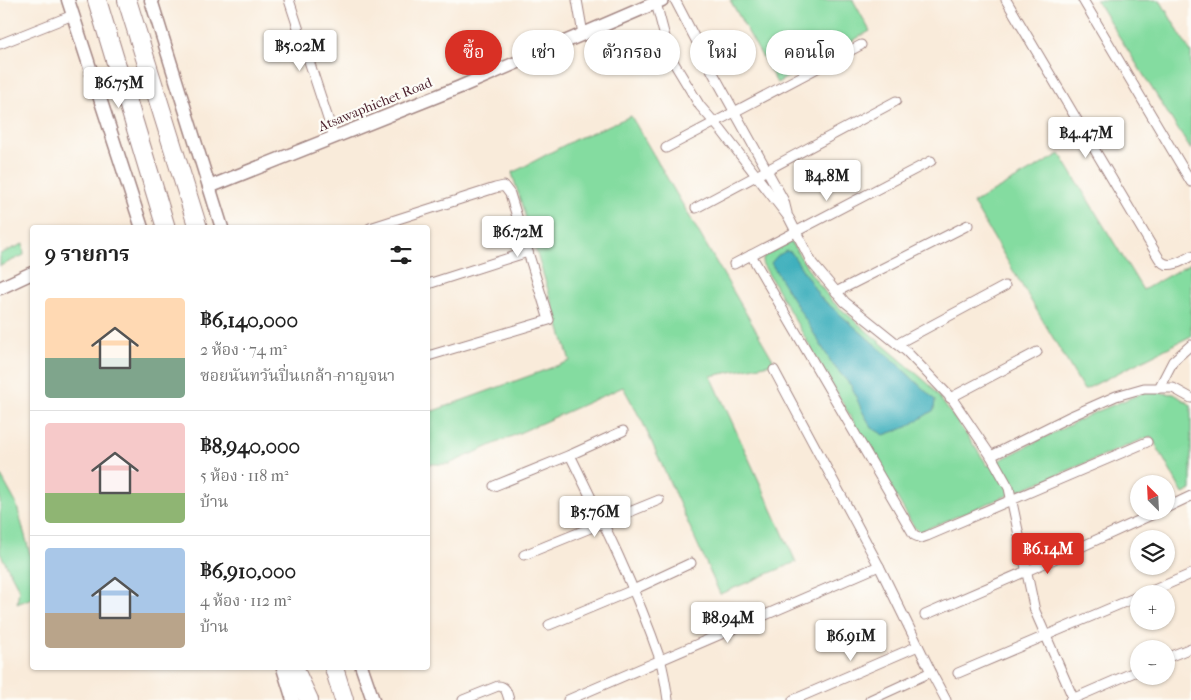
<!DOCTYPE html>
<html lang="th">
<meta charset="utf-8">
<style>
body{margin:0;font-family:"IM FELL French Canon","Noto Serif Thai",serif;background:#f6f6f6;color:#222;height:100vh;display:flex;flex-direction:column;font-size:19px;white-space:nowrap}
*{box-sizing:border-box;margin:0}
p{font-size:16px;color:#767676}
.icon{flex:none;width:28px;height:28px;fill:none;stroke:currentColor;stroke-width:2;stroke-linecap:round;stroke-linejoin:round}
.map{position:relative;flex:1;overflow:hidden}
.drawer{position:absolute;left:30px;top:225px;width:400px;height:445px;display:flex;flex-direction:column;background:#fff;border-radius:5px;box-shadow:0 1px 4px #0004}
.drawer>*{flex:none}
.banner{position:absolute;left:445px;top:30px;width:475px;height:45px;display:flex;gap:10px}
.needle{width:32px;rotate:336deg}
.controls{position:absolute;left:1130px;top:475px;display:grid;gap:10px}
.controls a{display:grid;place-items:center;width:45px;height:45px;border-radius:50%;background:#fff;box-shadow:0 1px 4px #0004;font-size:25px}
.price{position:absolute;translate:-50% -42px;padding:0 11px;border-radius:5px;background:#fff;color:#222;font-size:16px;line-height:32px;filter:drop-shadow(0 1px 2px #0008)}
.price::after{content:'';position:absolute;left:50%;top:30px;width:15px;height:11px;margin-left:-8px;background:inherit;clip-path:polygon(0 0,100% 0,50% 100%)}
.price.on{background:#d93025;color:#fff}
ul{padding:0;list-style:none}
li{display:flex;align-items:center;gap:15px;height:125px;padding:0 15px}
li+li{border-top:1px solid #e0e0e0}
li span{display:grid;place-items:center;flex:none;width:140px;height:100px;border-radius:5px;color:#555}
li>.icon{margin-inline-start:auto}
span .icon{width:60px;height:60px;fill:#fffc;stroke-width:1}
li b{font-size:21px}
h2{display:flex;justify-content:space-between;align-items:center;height:60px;padding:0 15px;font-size:21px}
.pill{padding:0 18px;border-radius:22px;background:#fff;box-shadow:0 1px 4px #0004;font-size:18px;line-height:45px}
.pill.on{background:#d93025;color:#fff}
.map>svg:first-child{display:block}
.green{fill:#84dca0;stroke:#677e66}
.water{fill:#41b0bd;stroke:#466874}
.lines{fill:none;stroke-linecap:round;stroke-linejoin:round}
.street-casing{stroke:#a28582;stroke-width:11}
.secondary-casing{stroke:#a28582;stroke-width:15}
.highway-casing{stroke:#a28582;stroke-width:20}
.street{stroke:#fff;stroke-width:9}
.secondary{stroke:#fff;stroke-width:12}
.highway{stroke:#fff;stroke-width:18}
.labels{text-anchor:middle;stroke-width:4.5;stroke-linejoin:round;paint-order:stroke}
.street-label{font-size:14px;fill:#4a1f2b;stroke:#fdfcf7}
</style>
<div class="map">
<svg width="1191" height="700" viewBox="0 0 1191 700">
<rect width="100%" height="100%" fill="#fdfcf7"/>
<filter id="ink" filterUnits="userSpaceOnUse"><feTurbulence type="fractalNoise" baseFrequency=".02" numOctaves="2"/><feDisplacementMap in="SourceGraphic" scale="10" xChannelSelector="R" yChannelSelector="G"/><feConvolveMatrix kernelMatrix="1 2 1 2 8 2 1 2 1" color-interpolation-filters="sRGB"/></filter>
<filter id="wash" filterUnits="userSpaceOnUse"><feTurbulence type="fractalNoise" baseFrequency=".0096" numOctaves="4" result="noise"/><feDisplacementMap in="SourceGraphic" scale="20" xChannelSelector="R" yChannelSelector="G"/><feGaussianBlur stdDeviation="1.12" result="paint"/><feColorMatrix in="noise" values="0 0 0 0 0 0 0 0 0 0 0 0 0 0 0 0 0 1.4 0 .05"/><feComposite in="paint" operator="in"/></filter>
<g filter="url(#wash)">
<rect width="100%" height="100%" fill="#f9ebda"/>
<!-- green -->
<g class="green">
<polygon points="730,0 853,0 870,31 777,83"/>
<polygon points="1096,0 1160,0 1191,53 1191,150"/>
<polygon points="631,116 775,363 711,376 796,562 720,594 643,423 623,387 449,464 428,464 428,411 433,411 570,361 512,173 574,140"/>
<polygon points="1060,154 1143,290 1191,263 1191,336 1084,390 973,203"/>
<polygon points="791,242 812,275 832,301 931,386 971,441 988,466 1091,414 1145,392 1174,394 1191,405 1191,490 1183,494 1151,436 919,532 914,527 762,263 764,256"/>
<polygon points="23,244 24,255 0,266 0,254"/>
<polygon points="0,474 16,503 32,561 32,598 17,604 19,589 0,553"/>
</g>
<!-- water -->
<polygon class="water" points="786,251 791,252 820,297 894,361 935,400 934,410 907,427 884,435 872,428 862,411 852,387 833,365 771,263 777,256"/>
</g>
<g filter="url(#ink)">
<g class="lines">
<defs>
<g id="street">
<polyline points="289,0 334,137"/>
<polyline points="577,0 583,34"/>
<polyline points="675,0 713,73 784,201 787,213"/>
<path d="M1006 0 1157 255C1159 258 1160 261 1162 262 1170 269 1184 260 1191 256"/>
<polyline points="1083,0 1191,182"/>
<polyline points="656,3 665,37 674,63 700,106 721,130 789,218 812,263 845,302 906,351 953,400 991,456 1009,488 1035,611 1074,700"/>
<polyline points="0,44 73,15"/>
<polyline points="666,148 861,45"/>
<polyline points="696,208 896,101"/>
<polyline points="370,228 495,188 504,186 510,194 549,320 428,356"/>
<polyline points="751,255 914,535 921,538 927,536 1147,442"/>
<polyline points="734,264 931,161"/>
<polyline points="428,284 528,252"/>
<polyline points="836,292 968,225"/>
<polyline points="897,344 1005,286"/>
<polyline points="774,370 879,566 931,672 946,700"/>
<polyline points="1159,388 1173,361 1191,345"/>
<polyline points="950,398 1037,352"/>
<path d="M570 455C603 522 636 589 660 659 664 672 666 686 668 700"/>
<polyline points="991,456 1071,416 1116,396 1144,388 1173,388 1191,398"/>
<polyline points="494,486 570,455 623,431"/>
<polyline points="1166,508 1191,496"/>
<polyline points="524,555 659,500"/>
<polyline points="1145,594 1191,574"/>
<polyline points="925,615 1061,556 1160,511"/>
<polyline points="549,625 633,590 691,563"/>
<polyline points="1166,658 1191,648"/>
<polyline points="958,673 1139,596"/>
<path d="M463 700 498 686C506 686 507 693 509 700"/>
<polyline points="568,700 879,566"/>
<polyline points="793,700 918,646"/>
<polyline points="870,700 931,672"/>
<polyline points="1070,700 1139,670"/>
</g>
<g id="secondary">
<polyline points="68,0 142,228"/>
<polyline points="151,0 222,228"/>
<polyline points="209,187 460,87 662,0"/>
<polyline points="0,288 32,273"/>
<polyline points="283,668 293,700"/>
<polyline points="362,668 373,700"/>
</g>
<g id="highway">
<polyline points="97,0 166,228"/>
<polyline points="127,0 198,228"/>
<polyline points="294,668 309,700"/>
<polyline points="334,668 344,700"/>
</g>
</defs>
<!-- street casing -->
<use href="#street" class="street-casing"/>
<!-- secondary casing -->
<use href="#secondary" class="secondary-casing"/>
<!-- highway casing -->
<use href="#highway" class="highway-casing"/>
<!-- street -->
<use href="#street" class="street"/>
<!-- secondary -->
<use href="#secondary" class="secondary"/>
<!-- highway -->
<use href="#highway" class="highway"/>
</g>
</g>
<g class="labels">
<!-- street labels -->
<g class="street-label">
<text transform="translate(375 104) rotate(-22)" y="5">Atsawaphichet Road</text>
</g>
</g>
</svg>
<div class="controls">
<a><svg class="needle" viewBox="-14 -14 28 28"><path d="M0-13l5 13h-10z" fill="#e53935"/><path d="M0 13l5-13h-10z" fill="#767676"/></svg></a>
<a><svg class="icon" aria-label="layers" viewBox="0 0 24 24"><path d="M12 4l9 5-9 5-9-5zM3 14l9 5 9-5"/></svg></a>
<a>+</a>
<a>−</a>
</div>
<b class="price" style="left:300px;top:72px">฿5.02M</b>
<b class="price" style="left:119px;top:109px">฿6.75M</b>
<b class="price" style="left:1086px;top:159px">฿4.47M</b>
<b class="price" style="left:827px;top:202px">฿4.8M</b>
<b class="price" style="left:518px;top:258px">฿6.72M</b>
<b class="price" style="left:595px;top:538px">฿5.76M</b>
<b class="price on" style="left:1048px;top:575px">฿6.14M</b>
<b class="price" style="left:728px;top:644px">฿8.94M</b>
<b class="price" style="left:851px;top:662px">฿6.91M</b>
<div class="banner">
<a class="pill on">ซื้อ</a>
<a class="pill">เช่า</a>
<a class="pill">ตัวกรอง</a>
<a class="pill">ใหม่</a>
<a class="pill">คอนโด</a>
</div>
<section class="drawer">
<h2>9 รายการ<svg class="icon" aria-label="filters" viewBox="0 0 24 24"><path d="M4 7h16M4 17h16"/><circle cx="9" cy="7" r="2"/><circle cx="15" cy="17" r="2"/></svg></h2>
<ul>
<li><span style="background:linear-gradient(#ffd9b3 60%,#7fa58c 0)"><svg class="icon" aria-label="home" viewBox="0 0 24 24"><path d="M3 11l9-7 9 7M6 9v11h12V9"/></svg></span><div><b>฿6,140,000</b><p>2 ห้อง · 74 m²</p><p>ซอยนันทวันปิ่นเกล้า-กาญจนา</p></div></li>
<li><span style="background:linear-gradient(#f6c9c9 70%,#8fb573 0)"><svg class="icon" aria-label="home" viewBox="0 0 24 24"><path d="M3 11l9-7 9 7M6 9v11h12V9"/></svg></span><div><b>฿8,940,000</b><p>5 ห้อง · 118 m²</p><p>บ้าน</p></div></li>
<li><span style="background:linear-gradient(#a9c7e8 65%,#b9a48a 0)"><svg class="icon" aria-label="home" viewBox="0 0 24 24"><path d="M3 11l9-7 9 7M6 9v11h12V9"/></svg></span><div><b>฿6,910,000</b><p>4 ห้อง · 112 m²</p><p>บ้าน</p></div></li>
</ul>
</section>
</div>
